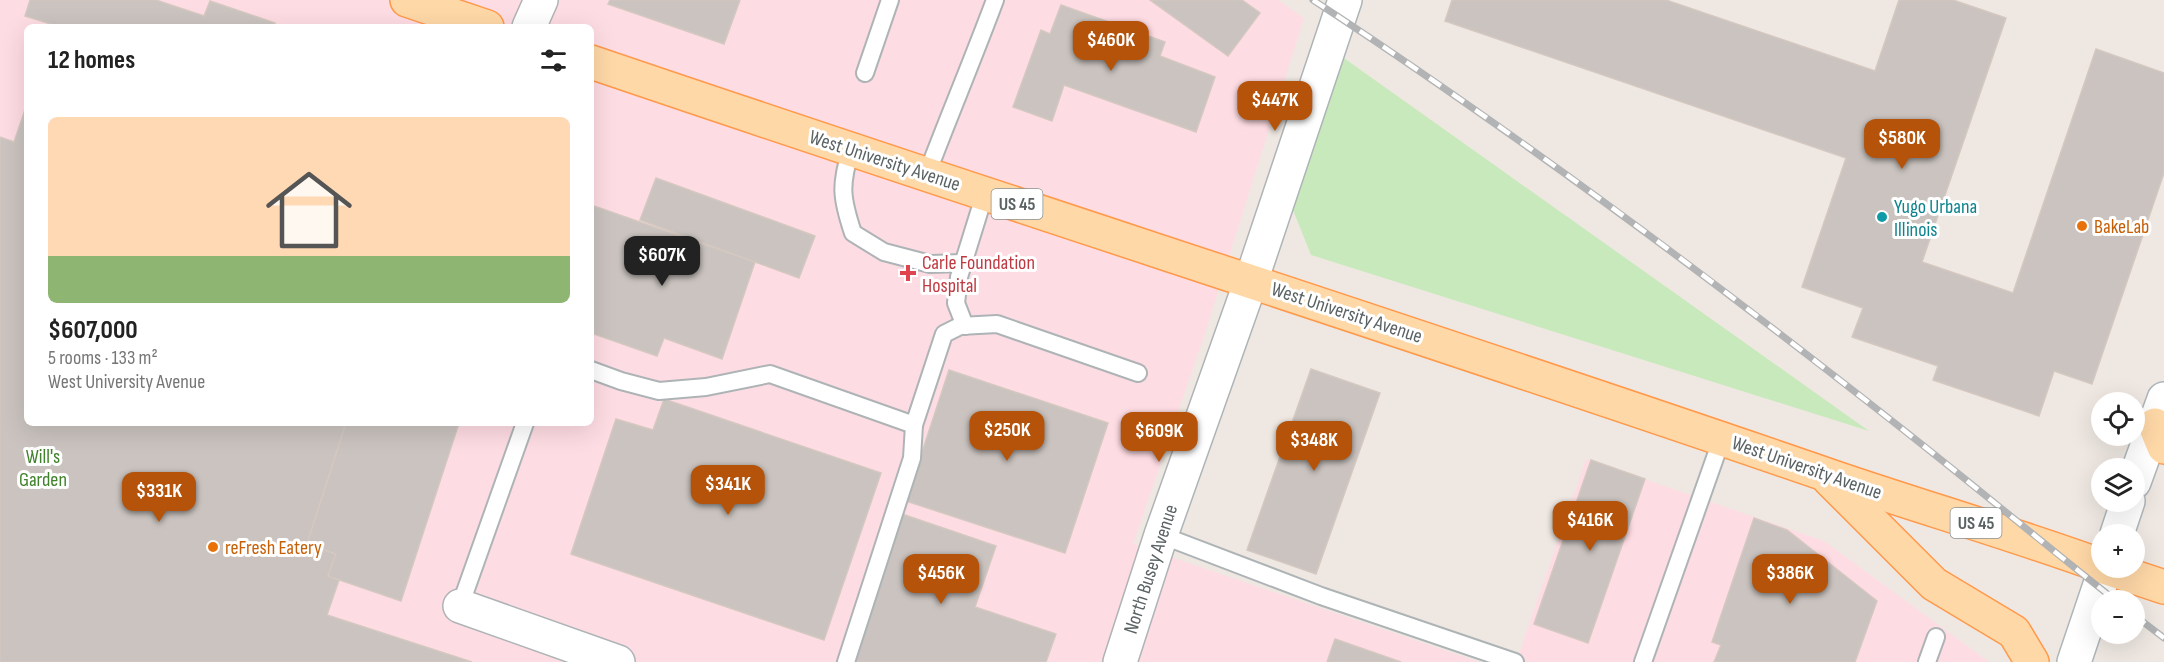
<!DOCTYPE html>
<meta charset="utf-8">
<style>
body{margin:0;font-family:"Sofia Sans Condensed",sans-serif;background:#f2f2f2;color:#222;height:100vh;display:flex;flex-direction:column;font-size:22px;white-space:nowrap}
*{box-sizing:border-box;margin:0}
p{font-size:20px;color:#767676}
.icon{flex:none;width:33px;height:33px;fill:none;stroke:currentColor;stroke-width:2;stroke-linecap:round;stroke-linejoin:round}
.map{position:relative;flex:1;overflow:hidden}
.sheet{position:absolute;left:24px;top:24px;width:570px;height:402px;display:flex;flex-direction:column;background:#fff;border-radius:9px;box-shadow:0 6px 24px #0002}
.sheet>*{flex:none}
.controls{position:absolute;left:2091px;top:392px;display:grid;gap:12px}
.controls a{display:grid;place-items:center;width:54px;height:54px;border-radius:50%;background:#fff;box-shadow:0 6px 24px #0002;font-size:30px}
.price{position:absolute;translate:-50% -51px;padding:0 14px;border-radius:12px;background:#b45309;color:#fff;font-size:20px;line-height:39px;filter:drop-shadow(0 2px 3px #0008)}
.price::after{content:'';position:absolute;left:50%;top:36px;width:18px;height:14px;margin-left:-9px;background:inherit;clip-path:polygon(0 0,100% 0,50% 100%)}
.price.active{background:#222;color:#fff}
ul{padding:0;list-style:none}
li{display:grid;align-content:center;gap:12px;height:318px;padding:0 24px}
li span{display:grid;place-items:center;height:186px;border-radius:9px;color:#555}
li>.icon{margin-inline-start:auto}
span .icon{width:108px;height:108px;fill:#fffc;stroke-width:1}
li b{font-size:26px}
h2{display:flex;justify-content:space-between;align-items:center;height:72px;padding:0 24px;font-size:26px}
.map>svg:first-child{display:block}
.medical{fill:#fedce3;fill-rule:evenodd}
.green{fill:#c8e9bc}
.building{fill:#cac3bf;stroke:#d4c8c0;stroke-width:1.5}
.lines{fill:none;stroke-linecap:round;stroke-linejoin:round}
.lane-casing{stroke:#aeb4b6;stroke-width:20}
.street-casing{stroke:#aeb4b6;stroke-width:36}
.secondary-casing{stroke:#afb6b9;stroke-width:36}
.primary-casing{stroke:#ff994b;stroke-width:36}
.lane{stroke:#fff;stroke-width:16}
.street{stroke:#fff;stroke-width:33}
.secondary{stroke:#fff;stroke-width:33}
.primary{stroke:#ffd8a7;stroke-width:33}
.rail-casing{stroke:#b2b3b4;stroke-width:7}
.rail{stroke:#fff;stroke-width:4.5;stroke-dasharray:14;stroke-linecap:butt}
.culture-dot{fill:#0f9aa8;stroke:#fff;stroke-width:2}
.food-dot{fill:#e8710a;stroke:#fff;stroke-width:2}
.health-dot{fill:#e0444e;stroke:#fff;stroke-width:2}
.labels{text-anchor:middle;stroke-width:6;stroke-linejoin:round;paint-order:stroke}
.shield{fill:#fff;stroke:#8c9192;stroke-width:1.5}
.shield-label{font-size:18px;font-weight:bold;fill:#5a6264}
.street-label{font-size:20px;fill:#5a6264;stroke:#fff}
.culture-label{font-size:20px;fill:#0d838f;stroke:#fff;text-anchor:start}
.food-label{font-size:20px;fill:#c56008;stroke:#fff;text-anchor:start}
.health-label{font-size:20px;fill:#be3a42;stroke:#fff;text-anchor:start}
.park-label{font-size:20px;fill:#40822b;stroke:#fff}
</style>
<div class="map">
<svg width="2164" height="662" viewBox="0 0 2164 662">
<rect width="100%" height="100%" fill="#efe8e2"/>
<!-- medical -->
<g class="medical">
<path d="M0 0H1278L1304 18 1205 333 1133 544 1479 662H0ZM27 27H591V423H27Z"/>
<polygon points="1586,459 1824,541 1989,662 1516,662"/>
</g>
<!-- green -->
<polygon class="green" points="1341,56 1869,431 1311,255 1293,210"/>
<!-- building -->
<g class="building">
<polygon points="30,0 156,0 204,16 210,1 275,23 274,27 53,27 54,25 25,16"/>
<polygon points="610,0 740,0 724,44 608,4"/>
<polygon points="1150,0 1242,0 1260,13 1228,56"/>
<polygon points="1452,0 1666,0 1875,71 1899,0 1953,0 2006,18 1922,262 2013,293 2096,49 2164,73 2164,173 2092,384 2054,371 2039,416 1933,380 1938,366 1852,337 1863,308 1802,287 1846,158 1445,21"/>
<polygon points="1061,5 1165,42 1160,56 1215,77 1196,132 1064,85 1052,121 1013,107 1041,30 1050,34"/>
<polygon points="27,104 27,423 346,423 307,544 336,554 328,576 339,580 327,615 472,662 0,662 0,137 14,142"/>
<polygon points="656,178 815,236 799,278 640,220"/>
<polygon points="591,205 755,262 722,359 664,338 657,356 591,333"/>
<polygon points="1311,369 1380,393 1316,574 1247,550"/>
<polygon points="949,370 1108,423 1065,553 906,501"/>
<polygon points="664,399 881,473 824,640 571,554 616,419 653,430"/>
<polygon points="346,423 459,423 401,601 328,576 336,554 307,544"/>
<polygon points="1591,460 1645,479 1588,643 1534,624"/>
<polygon points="902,514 996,546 975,607 1056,634 1046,662 851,662"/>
<polygon points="1754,518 1787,530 1877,601 1855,662 1714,662 1721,645 1712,642"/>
<polygon points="1335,639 1401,662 1327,662"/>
</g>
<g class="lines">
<defs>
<g id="lane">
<polyline points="865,73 890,0"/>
<path d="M851 149C840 185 841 197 853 233L884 252 930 264 963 263"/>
<path d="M927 174C949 116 973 59 995 0"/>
<polyline points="965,326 956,303 959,277 985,193"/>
<polyline points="591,370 621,381 659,391 706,387 770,374 914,425 944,334 960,326 997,324 1138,373"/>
<polyline points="1161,535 1321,596 1515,662"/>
<polyline points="460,606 525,423"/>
<polyline points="846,662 912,458 914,425"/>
<polyline points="1643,662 1722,438"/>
<polyline points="1927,662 1936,637"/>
</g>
<g id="street">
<polyline points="529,27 541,0"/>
<polyline points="460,606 618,662"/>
<polyline points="1120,662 1161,535 1251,281 1345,0"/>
</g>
<g id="secondary">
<polyline points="2134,482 2164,399"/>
<polyline points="2117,534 2128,501"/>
<polyline points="2074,662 2106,567"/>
</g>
<g id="primary">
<polyline points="407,0 487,27"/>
<path d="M591 62C1005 203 1422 335 1836 478 1924 508 2014 534 2102 566"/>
<polyline points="2155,425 2164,447"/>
<polyline points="1829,479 1934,584 2014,632 2032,662"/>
<polyline points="2104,567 2164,587"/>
</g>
</defs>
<!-- lane casing -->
<use href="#lane" class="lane-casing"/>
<!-- street casing -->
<use href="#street" class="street-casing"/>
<!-- secondary casing -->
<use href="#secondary" class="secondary-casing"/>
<!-- primary casing -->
<use href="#primary" class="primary-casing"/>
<!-- lane -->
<use href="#lane" class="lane"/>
<!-- street -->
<use href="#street" class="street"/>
<!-- secondary -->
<use href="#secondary" class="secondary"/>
<!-- primary -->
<use href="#primary" class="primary"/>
<defs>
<g id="rail">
<path d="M1313 0C1521 136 1720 285 1915 439 1982 492 2048 547 2115 600"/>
<polyline points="2134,615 2164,638"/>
</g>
</defs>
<!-- rail casing -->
<use href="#rail" class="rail-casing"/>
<!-- rail -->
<use href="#rail" class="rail"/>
</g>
<!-- markers -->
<circle class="culture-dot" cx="1882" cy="217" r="6"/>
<g class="food-dot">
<circle cx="2082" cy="226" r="6"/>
<circle cx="213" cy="547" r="6"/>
</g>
<path class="health-dot" d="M905 264h6v6h6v6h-6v6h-6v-6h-6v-6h6z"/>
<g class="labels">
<!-- shield labels -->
<g class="shield">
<rect x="991.5" y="189" width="51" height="30" rx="4.5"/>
<rect x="1950.5" y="508" width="51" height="30" rx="4.5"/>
</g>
<g class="shield-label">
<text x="1017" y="210">US 45</text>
<text x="1976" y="529">US 45</text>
</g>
<!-- street labels -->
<g class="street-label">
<text transform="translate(885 160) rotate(18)" y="7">West University Avenue</text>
<text transform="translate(1347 312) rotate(18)" y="7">West University Avenue</text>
<text transform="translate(1807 467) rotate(19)" y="7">West University Avenue</text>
<text transform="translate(1150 569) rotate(-72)" y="7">North Busey Avenue</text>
</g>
<!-- culture labels -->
<g class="culture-label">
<text x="1894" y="213">Yugo Urbana<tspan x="1894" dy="23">Illinois</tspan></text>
</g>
<!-- food labels -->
<g class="food-label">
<text x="2094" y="233">BakeLab</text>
<text x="225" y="554">reFresh Eatery</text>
</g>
<!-- health labels -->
<g class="health-label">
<text x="922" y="269">Carle Foundation<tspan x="922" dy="23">Hospital</tspan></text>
</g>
<!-- park labels -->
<g class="park-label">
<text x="43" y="463">Will's<tspan x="43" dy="23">Garden</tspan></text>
</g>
</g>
</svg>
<div class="controls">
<a><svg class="icon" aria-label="locate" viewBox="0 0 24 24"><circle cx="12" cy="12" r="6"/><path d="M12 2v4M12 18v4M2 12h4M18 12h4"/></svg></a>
<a><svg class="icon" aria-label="layers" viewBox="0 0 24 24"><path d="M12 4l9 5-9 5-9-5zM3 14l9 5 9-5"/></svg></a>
<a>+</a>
<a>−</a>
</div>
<b class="price" style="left:1111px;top:72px">$460K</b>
<b class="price" style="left:1275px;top:132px">$447K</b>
<b class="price" style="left:1902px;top:170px">$580K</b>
<b class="price active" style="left:662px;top:287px">$607K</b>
<b class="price" style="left:1007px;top:462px">$250K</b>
<b class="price" style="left:1159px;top:463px">$609K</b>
<b class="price" style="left:1314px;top:472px">$348K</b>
<b class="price" style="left:728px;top:516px">$341K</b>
<b class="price" style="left:159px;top:523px">$331K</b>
<b class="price" style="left:1590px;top:552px">$416K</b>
<b class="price" style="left:941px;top:605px">$456K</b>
<b class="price" style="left:1790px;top:605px">$386K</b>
<section class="sheet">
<h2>12 homes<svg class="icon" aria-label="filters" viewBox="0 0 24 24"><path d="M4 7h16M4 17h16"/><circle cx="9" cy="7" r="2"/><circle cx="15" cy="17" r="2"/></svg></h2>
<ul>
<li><span style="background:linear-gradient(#ffd9b3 75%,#8fb573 0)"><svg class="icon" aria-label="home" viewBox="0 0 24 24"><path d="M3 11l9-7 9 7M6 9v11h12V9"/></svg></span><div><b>$607,000</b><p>5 rooms · 133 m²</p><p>West University Avenue</p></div></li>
</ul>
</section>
</div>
